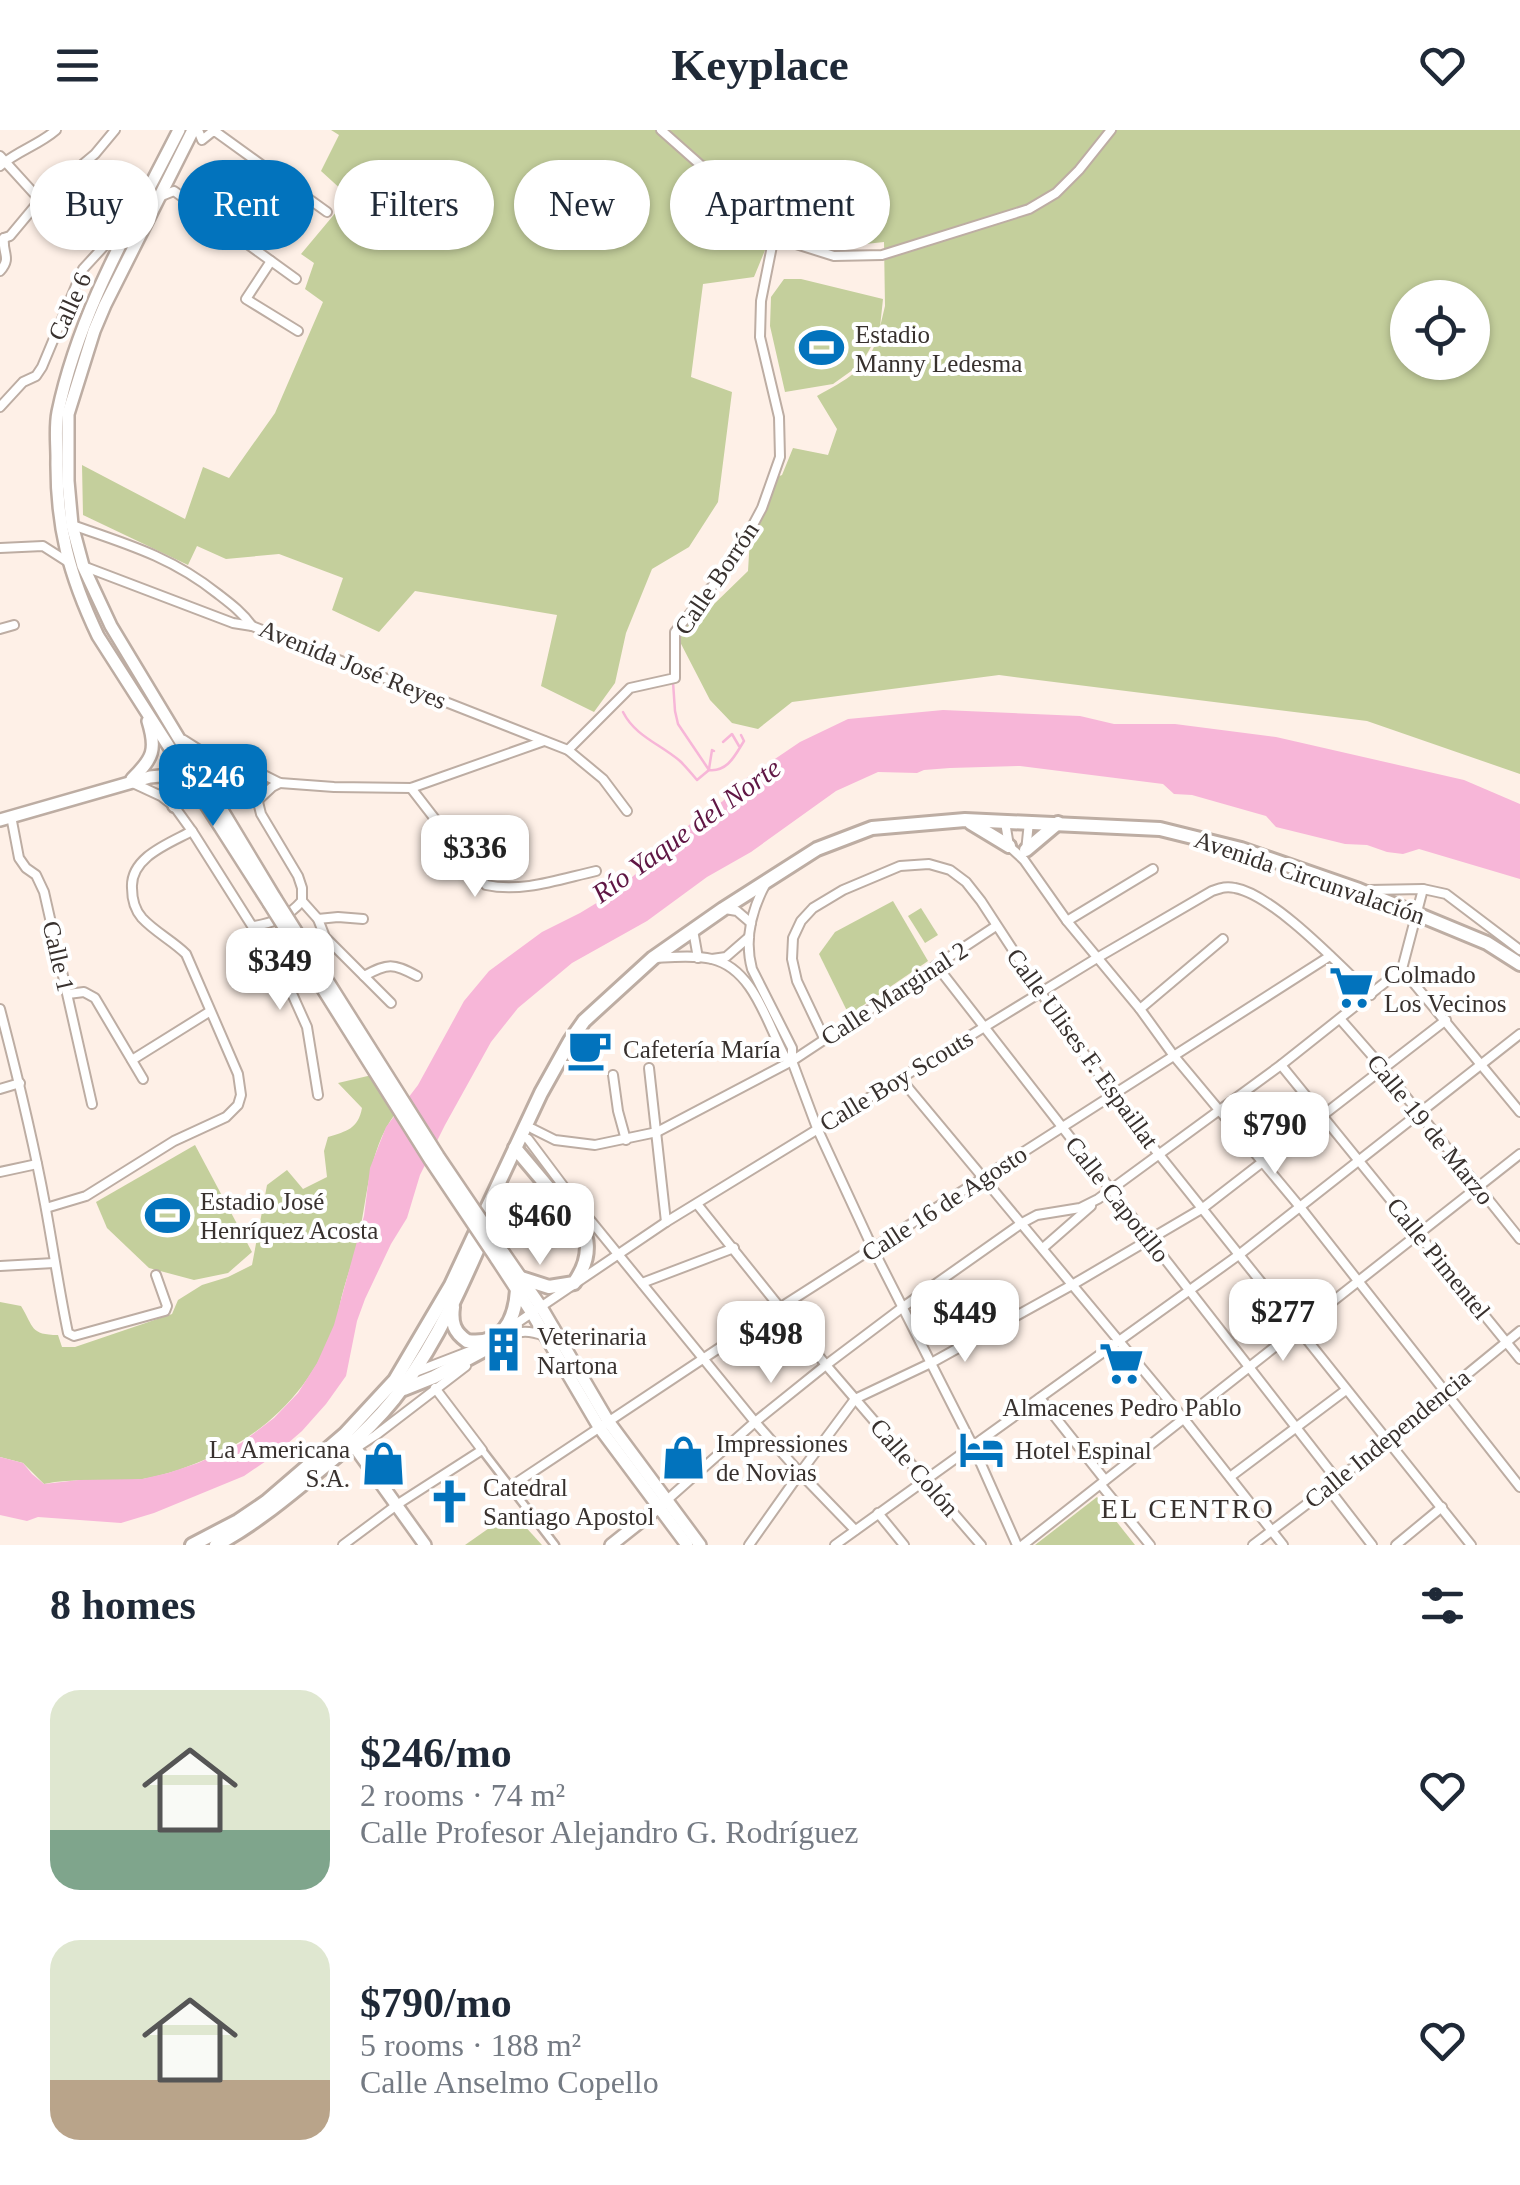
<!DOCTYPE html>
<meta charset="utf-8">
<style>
body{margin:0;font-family:Georgia,serif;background:#f2f2f3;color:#1f2937;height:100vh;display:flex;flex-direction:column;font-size:38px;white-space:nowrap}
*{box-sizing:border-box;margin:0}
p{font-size:32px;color:#747a83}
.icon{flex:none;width:55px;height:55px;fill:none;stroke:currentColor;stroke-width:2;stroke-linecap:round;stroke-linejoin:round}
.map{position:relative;height:1415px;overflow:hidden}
.sheet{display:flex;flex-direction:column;background:#fff;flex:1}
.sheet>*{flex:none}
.hud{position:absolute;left:30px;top:30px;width:1000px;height:90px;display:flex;gap:20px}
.controls{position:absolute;left:1390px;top:150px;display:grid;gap:20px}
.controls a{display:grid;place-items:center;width:100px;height:100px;border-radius:50%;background:#fff;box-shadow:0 2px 8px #0004;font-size:50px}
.price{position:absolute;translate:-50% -85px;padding:0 22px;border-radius:20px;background:#fff;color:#222;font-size:32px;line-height:65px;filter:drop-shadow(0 2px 5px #0008)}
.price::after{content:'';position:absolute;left:50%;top:60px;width:30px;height:22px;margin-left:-15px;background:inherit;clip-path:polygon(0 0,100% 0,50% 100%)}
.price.active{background:#0273bd;color:#fff}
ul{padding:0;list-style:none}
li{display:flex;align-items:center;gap:30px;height:250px;padding:0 50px}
li span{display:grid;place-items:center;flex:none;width:280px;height:200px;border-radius:30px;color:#555}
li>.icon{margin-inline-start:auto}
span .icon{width:120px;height:120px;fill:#fffc;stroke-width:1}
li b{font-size:42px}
h2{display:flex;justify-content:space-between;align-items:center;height:120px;padding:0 50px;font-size:42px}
.tag{padding:0 35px;border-radius:45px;background:#fff;box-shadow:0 2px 8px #0004;font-size:35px;line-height:90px}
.tag.active{background:#0273bd;color:#fff}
header{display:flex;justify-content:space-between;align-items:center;height:130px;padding:0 50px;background:#fff;font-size:45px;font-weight:700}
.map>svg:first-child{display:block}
.green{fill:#c4cf9c;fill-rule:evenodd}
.water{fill:#f7b6d8}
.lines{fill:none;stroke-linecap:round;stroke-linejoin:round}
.stream{stroke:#f7b6d8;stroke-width:2.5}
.pedestrian-casing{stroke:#bdada3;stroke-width:11}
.minor-casing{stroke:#bdada3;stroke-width:12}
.secondary-casing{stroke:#bdada3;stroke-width:16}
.primary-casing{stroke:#bdada3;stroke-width:18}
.pedestrian{stroke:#fff;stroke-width:6}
.minor{stroke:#fff;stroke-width:8}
.secondary{stroke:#fff;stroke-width:11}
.primary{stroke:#fff;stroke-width:12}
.secondary-bridge-casing{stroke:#bdada3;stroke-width:16;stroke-linecap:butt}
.secondary-bridge{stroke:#fff;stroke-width:11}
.labels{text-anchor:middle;stroke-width:8;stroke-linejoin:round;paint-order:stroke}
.street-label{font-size:25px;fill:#38312e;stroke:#fff}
.poi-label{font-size:25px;fill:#38312e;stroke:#fff;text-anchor:start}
.water-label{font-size:28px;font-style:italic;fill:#5f1644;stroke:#fff}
.neighbourhood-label{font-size:28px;letter-spacing:2.5px;fill:#38312e;stroke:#fff}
</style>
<header><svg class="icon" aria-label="menu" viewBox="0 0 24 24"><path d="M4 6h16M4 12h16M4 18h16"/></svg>Keyplace<svg class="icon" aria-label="heart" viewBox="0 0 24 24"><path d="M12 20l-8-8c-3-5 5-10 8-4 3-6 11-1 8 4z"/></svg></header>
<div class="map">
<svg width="1520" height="1415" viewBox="0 0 1520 1415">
<rect width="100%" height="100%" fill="#fef0e7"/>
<!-- green -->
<g class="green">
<path d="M331 0H1520V644L1367 591 999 545 792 572 758 599 732 593 710 570 678 508 695 486 710 478 748 441 750 408 777 347 782 345 793 318 828 325 837 299 817 266C845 250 869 240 878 205L861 234 833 254 785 262 770 196 771 167 784 149H801L883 169 880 197 885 176 884 112 829 118 777 91 754 147 703 154 691 247 732 262 718 372 689 417 652 439 626 503 615 553 594 582 541 556 557 485 415 461 379 502 332 480 343 448 279 424 226 429 197 416 188 435 83 385 82 335 185 389 203 337 229 348 275 283 323 172 305 159 314 133 301 124 337 81 344 62 321 41 339 5ZM1408 168H1472V232H1408Z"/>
<polygon points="893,771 928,831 849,885 819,824 835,802"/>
<polygon points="921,778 938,805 925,813 908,786"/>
<path d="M372 945 395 984C367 1022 368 1070 357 1114 354 1129 348 1143 344 1158 340 1170 339 1183 335 1195 314 1254 271 1300 215 1325 192 1336 167 1345 143 1349 110 1353 77 1347 44 1354L23 1333 0 1327V1172L21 1176C34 1197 30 1205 58 1205L62 1217H75L172 1184 178 1170 202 1155 228 1147 252 1135 267 1055 287 1040 303 1059 327 1047 324 1021 328 1007C347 1001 358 999 362 978L338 953Z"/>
<polygon points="195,1015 252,1122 228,1143 194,1150 149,1138 107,1098 96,1072"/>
<polygon points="1097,1367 1135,1415 1035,1415"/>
<polygon points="512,1382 542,1415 465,1415"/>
</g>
<!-- water -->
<polygon class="water" points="943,580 1080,586 1114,594 1175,594 1276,607 1464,650 1520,674 1520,749 1419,719 1403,724 1387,722 1367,715 1345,714 1276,697 1266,686 1192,665 1174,664 1163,654 1020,636 950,638 924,640 917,643 878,642 836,661 751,722 707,747 647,791 572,833 518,878 491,912 445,995 420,1045 407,1088 391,1114 365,1169 357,1191 346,1246 326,1274 302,1301 272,1327 244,1346 154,1383 121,1393 38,1387 27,1391 0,1385 0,1327 23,1333 32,1344 44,1354 79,1350 142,1349 168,1343 198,1333 241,1313 274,1288 298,1263 317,1233 334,1195 364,1086 370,1038 386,997 418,955 464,871 489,841 542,802 580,783 618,760 699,686 723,671 735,656 800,612 848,589"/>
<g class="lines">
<!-- stream -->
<g class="stream">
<polyline points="671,529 672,508"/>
<polyline points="673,552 675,581 678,594 709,640"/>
<path d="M623 582C635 606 660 614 680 631 686 637 692 644 697 650L709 640C728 642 735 625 744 611L741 605"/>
<polyline points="723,612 732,604 739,616"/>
<polyline points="709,639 712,620 714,621"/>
</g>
<defs>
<polyline id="pedestrian" points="482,1320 555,1415"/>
<g id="minor">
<polyline points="198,0 202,10 212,2 216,2 327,82"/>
<polyline points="661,0 775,101 796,114 834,126 882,125 1029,79 1056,63 1079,40 1111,0"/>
<polyline points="0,26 40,70"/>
<path d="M0 36C17 21 39 15 56 0"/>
<polyline points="159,67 174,61 296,149"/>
<polyline points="4,108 10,106 40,70 95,24 115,0"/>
<polyline points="271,131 246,169 298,201"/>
<path d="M0 141C12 128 2 123 4 108"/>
<polyline points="0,277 23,252 36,246 42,237 83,139 128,90"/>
<path d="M72 395C127 414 172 427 218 464 231 474 243 483 252 496L568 620 603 649 627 681"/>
<polyline points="0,418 43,416 68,432"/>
<polyline points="83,436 233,493 252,496"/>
<polyline points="0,499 14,495"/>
<polyline points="184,610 206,624 238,634 251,644 261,684 298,746 302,758 302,771 318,789 338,787 363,789"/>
<polyline points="568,620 630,558 675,548 675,502 727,438 746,408 762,378 780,327 779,287 760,207 761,171 775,101"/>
<polyline points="133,653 161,666 174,676 192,701 285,848 307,897 318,965"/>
<path d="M411 658 486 755C522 763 560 749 596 741"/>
<polyline points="258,670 272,657 280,653"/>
<polyline points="221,673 219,659 224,651 242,643 266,646 280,653 334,657 411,658 544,611"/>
<polyline points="11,686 19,728 26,738 36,745 44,762 92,974"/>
<polyline points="1005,692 1009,716 1024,730 1067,791 1140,879 1174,926 1300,1077 1520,1357"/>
<polyline points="1026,721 1029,692"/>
<path d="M766 753C752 779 744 810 752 839L792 918V931L817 998 873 1119 973 1316 1017 1415"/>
<polyline points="1369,760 1423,759 1446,764 1520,820"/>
<polyline points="725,779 737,781 751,793"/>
<path d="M318 789 325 807 364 846C388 833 393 833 417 846"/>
<polyline points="1067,791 1153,739"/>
<path d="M254 796C273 793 288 787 302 771"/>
<polyline points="693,800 698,828"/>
<path d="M656 828C674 827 694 825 712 829 754 839 767 894 785 927L792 931"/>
<polyline points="712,829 726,827 749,807"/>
<polyline points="936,835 1337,1350"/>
<polyline points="1402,839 1520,982"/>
<polyline points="364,846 391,873"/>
<polyline points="68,864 84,862 95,868 143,949"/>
<path d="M0 879C17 944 33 1009 45 1074 53 1117 59 1160 68 1203L74 1206 165 1181 167 1176 156 1145"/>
<polyline points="1140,879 1223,809"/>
<polyline points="1341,890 1383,938 1520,1109"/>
<polyline points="824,908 797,851 792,829 793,808 801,791 813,778 843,760 900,736 929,734 950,740 966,752 981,771 1041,863 1133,992 1471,1415"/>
<polyline points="132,930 209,882"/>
<polyline points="1281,935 1520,1229"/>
<polyline points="649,938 666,1092"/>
<polyline points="613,945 618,981 626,1010"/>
<polyline points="900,948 1184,1289 1283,1415"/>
<polyline points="0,959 20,953"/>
<polyline points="533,999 555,1010 595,1015 657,1002 792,931 996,796"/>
<polyline points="528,1009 573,1069 755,1292 800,1343 855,1400"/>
<polyline points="0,1042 37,1034"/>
<polyline points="697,1074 826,1235 981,1415"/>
<path d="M46 1078 86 1066 174 1011 226 987 238 975 241 965 238 944 186 824C173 811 155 802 142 788 135 780 132 769 132 758 130 727 170 713 192 701"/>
<polyline points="1043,1118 1091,1076"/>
<polyline points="0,1136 54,1133"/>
<polyline points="642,1153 734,1118"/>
<path d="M508 1199 666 1092 1097 828 1212 761C1221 758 1226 756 1235 758 1274 765 1341 837 1371 865"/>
<path d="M497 1213C516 1202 523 1198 544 1206"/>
<polyline points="418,1241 475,1219"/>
<polyline points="1040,1268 1105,1350"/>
<polyline points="353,1320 376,1305 466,1236"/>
<polyline points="1230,1347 1346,1260"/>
<polyline points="1101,1355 1150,1415"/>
<polyline points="510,1357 781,1177 1330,826"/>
<polyline points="1328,1358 1372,1415"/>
<polyline points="667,1370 755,1292 826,1235 903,1177 1022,1093 1037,1085 1080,1078 1098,1069 1281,935 1402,839 1423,759"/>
<polyline points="878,1383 904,1415"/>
<polyline points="343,1415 398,1374 482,1320 435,1258"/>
<polyline points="749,1415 800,1343 855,1269 933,1232 1072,1155 1203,1078 1446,890"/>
<polyline points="835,1415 1240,1124 1520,904"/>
<polyline points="1023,1415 1520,1024"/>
<polyline points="1253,1415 1328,1358 1520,1201"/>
<polyline points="1396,1415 1442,1377"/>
</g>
<g id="secondary">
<path d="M179 0C133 91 79 181 58 282 55 297 57 313 57 328 56 396 69 445 98 506L269 773"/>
<polyline points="193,0 105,175 94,201 68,284 68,351 72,395 83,436 111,496 275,768"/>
<path d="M132 649C153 628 157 620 148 591"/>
<polyline points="174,676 173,671 185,655"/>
<polyline points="0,690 150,647 160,646 195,660"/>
<polyline points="503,1122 541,1177 608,1291 700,1415"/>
<polyline points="496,1128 532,1183 599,1297 687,1415"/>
<polyline points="349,1309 425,1415"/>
<polyline points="611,1415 664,1373"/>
</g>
<g id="primary">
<polyline points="971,693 1009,716"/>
<polyline points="1026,720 1058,693"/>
<path d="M515 1018 569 1082C593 1102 591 1129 574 1153L549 1157 521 1148"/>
<path d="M484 1112C505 1086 532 1066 566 1081"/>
<path d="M453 1177C451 1193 454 1202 467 1211 503 1216 515 1190 517 1160"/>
<polyline points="404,1259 434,1247 497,1213"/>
<polyline points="192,1415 238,1391 266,1372 345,1304 395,1250 451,1155 541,963 570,911 584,891 653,828 723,779 817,719 872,698 965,690 1160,699 1241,719 1359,760 1487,813 1520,834"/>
<path d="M216 1415C248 1398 276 1376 304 1353 340 1324 376 1295 403 1257 438 1210 463 1153 486 1100"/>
</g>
</defs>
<!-- pedestrian casing -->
<use href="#pedestrian" class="pedestrian-casing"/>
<!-- minor casing -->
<use href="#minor" class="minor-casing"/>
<!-- secondary casing -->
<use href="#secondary" class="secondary-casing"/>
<!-- primary casing -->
<use href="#primary" class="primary-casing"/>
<!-- pedestrian -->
<use href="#pedestrian" class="pedestrian"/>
<!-- minor -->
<use href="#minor" class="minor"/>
<!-- secondary -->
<use href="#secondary" class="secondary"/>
<!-- primary -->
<use href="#primary" class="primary"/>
<defs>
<g id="secondary-bridge">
<polyline points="275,768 438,1026 503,1122"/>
<polyline points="269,773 431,1031 496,1128"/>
</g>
</defs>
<!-- secondary-bridge casing -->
<use href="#secondary-bridge" class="secondary-bridge-casing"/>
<!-- secondary-bridge -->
<use href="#secondary-bridge" class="secondary-bridge"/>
</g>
<!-- icons -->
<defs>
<symbol id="stadium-bare" viewBox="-9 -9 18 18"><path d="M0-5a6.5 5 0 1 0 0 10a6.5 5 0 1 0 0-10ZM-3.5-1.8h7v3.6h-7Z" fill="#0273bd" stroke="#fff" stroke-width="2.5" paint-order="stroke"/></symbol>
<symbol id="supermarket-bare" viewBox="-9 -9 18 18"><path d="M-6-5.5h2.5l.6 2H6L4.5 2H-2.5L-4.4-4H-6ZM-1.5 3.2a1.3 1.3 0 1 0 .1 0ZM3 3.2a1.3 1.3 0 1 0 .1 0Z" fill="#0273bd" stroke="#fff" stroke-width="2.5" paint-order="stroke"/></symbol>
<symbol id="cafe-bare" viewBox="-9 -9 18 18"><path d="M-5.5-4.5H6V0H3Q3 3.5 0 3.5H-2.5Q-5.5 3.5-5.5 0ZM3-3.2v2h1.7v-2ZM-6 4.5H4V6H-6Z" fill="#0273bd" stroke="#fff" stroke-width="2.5" paint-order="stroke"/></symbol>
<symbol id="building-bare" viewBox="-9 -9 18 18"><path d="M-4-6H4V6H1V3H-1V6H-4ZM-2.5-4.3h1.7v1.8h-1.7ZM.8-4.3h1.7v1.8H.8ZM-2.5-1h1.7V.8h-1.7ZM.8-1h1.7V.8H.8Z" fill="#0273bd" stroke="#fff" stroke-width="2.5" paint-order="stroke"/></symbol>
<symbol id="hotel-bare" viewBox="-9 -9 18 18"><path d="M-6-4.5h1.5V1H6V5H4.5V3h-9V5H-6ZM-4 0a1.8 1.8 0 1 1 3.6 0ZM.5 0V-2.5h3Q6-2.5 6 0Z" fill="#0273bd" stroke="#fff" stroke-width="2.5" paint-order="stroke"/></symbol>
<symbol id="shop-bare" viewBox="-9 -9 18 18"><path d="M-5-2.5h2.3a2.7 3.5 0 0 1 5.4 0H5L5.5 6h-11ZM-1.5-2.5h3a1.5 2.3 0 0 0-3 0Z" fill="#0273bd" stroke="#fff" stroke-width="2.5" paint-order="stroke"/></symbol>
<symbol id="church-bare" viewBox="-9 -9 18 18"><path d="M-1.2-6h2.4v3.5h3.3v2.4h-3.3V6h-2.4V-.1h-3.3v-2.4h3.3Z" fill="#0273bd" stroke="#fff" stroke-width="2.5" paint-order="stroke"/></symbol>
</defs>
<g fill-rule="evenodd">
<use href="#stadium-bare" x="790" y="186" width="63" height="63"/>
<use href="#supermarket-bare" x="1320" y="826" width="63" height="63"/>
<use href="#cafe-bare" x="558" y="888" width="63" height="63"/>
<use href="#stadium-bare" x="136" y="1054" width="63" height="63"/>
<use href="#building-bare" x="472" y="1188" width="63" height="63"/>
<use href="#supermarket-bare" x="1090" y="1202" width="63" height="63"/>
<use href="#hotel-bare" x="950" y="1288" width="63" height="63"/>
<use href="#shop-bare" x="652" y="1296" width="63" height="63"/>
<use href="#shop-bare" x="352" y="1302" width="63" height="63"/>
<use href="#church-bare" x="418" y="1340" width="63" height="63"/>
</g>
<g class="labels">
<!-- street labels -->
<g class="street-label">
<text transform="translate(69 176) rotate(-66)" y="9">Calle 6</text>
<text transform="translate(716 448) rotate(-56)" y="9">Calle Borrón</text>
<text transform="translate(353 534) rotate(22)" y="9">Avenida José Reyes</text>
<text transform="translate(1310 747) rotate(19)" y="9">Avenida Circunvalación</text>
<text transform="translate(59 826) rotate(77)" y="9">Calle 1</text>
<text transform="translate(894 863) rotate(-33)" y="9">Calle Marginal 2</text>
<text transform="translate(1083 918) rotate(54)" y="9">Calle Ulises F. Espaillat</text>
<text transform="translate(896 950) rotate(-31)" y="9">Calle Boy Scouts</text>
<text transform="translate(1431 999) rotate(51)" y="9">Calle 19 de Marzo</text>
<text transform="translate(1118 1069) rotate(52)" y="9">Calle Capotillo</text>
<text transform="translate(944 1073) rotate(-33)" y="9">Calle 16 de Agosto</text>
<text transform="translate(1439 1128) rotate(51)" y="9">Calle Pimentel</text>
<text transform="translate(1387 1308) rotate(-39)" y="9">Calle Independencia</text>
<text transform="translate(915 1337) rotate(49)" y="9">Calle Colón</text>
</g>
<!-- poi labels -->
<g class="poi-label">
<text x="855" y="213">Estadio<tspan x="855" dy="29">Manny Ledesma</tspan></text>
<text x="1384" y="853">Colmado<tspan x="1384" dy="29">Los Vecinos</tspan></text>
<text x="623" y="928">Cafetería María</text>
<text x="200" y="1080">Estadio José<tspan x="200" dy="29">Henríquez Acosta</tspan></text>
<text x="537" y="1215">Veterinaria<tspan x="537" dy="29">Nartona</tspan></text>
<text x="1122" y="1286" text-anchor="middle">Almacenes Pedro Pablo</text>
<text x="716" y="1322">Impressiones<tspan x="716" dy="29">de Novias</tspan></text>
<text x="350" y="1328" text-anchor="end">La Americana<tspan x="350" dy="29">S.A.</tspan></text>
<text x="1015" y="1329">Hotel Espinal</text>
<text x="483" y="1366">Catedral<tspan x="483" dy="29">Santiago Apostol</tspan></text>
</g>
<!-- water labels -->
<g class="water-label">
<text transform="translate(686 700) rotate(-36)" y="10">Río Yaque del Norte</text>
</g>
<!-- neighbourhood labels -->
<g class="neighbourhood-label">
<text x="1188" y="1388">EL CENTRO</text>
</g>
</g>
</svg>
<div class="controls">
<a><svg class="icon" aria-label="locate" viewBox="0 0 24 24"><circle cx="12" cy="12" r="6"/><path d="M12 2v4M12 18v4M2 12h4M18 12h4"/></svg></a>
</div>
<b class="price active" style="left:213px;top:699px">$246</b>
<b class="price" style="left:475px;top:770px">$336</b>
<b class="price" style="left:280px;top:883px">$349</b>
<b class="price" style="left:1275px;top:1047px">$790</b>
<b class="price" style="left:540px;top:1138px">$460</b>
<b class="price" style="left:1283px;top:1234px">$277</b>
<b class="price" style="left:965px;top:1235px">$449</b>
<b class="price" style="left:771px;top:1256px">$498</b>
<div class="hud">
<a class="tag">Buy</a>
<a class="tag active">Rent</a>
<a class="tag">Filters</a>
<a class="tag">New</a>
<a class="tag">Apartment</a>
</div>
</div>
<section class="sheet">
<h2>8 homes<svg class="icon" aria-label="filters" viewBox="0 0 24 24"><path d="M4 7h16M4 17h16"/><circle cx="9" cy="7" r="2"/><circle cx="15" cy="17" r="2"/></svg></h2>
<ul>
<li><span style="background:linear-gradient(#dfe7d0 70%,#7fa58c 0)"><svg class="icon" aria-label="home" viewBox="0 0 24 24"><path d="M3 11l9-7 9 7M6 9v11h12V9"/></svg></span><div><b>$246/mo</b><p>2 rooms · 74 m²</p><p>Calle Profesor Alejandro G. Rodríguez</p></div><svg class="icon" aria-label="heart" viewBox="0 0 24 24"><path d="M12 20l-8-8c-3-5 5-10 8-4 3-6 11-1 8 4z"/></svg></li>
<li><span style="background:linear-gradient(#dfe7d0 70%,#b9a48a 0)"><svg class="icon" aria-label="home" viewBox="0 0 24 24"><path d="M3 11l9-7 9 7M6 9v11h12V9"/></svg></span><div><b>$790/mo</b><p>5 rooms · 188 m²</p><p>Calle Anselmo Copello</p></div><svg class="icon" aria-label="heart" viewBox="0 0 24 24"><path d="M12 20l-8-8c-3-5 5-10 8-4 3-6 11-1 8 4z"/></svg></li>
</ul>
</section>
